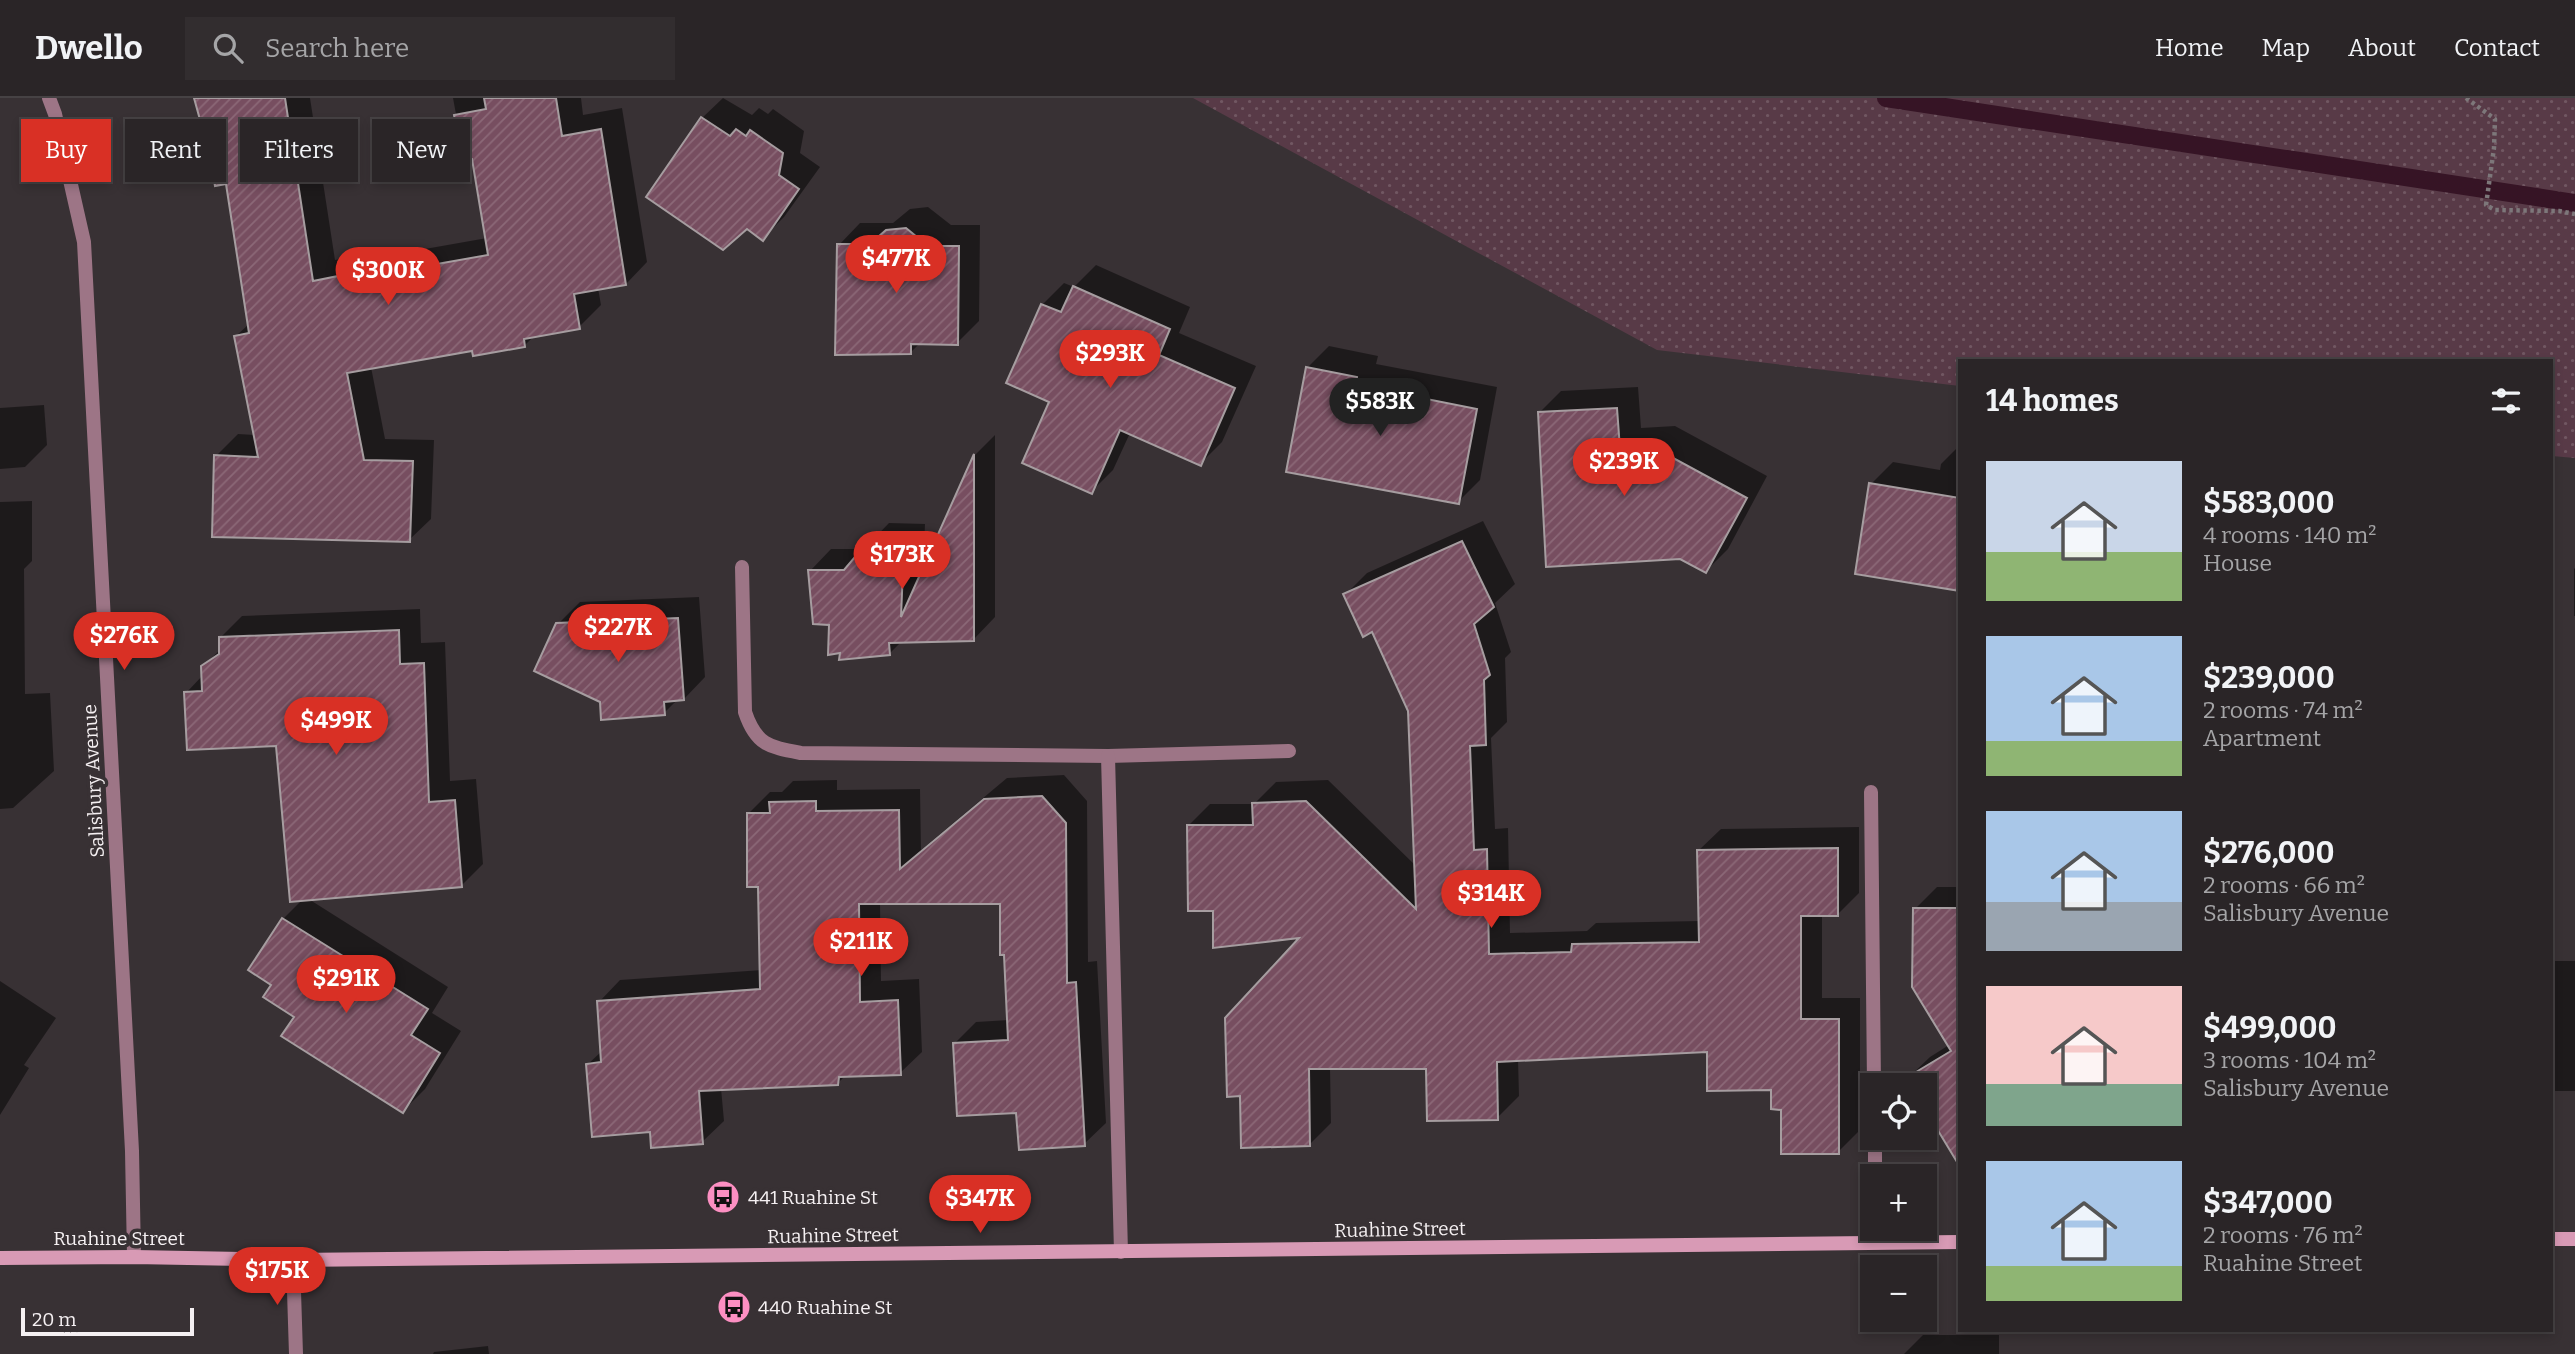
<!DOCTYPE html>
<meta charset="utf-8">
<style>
body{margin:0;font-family:Bitter,serif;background:#322d2f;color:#f1f3f6;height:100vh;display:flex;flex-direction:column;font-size:26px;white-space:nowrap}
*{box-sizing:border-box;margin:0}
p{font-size:23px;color:#a5a5a7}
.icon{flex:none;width:38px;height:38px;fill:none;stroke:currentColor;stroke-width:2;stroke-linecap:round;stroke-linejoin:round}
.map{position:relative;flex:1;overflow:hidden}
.sheet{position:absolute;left:1958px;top:261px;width:595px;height:973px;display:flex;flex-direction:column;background:#2a2527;border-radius:0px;box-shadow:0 4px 10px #0003,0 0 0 2px #464244}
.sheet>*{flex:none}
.hud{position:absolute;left:21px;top:21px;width:665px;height:63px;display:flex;gap:14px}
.fabs{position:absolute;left:1860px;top:975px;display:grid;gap:14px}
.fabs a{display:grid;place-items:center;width:77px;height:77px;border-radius:0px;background:#2a2527;box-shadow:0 4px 10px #0003,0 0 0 2px #464244;font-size:35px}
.scale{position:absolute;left:21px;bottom:18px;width:173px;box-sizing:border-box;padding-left:7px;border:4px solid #f5f0f2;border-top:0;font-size:19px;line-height:24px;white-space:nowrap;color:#f5f0f2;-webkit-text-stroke:5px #383134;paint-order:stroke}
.price{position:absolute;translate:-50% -60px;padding:0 16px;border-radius:24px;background:#d93025;color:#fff;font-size:23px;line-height:46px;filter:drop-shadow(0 2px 4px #0008)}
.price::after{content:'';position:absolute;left:50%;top:42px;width:21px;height:16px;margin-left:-10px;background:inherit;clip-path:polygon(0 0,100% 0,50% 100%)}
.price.on{background:#222;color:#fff}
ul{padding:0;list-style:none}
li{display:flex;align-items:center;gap:21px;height:175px;padding:0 28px}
li span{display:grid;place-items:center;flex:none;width:196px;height:140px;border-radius:0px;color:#555}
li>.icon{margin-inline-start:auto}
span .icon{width:84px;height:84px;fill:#fffc;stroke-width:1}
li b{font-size:30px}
h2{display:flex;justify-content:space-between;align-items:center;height:84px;padding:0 28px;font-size:30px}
.tag{padding:0 24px;border-radius:0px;background:#2a2527;box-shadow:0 4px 10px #0003,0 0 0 2px #464244;font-size:24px;line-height:63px}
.tag.on{background:#d93025;color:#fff}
header{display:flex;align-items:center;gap:42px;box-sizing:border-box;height:98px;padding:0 35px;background:#2a2527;border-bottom:2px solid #464244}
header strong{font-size:33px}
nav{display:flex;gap:38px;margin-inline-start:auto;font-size:24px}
.search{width:490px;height:63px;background:#322d2f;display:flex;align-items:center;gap:18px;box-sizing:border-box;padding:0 24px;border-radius:0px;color:#a5a5a7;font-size:26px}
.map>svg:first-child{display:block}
.grass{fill:url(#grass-dots)}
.shadow{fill:#0007}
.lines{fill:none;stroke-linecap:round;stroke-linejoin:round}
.stream{stroke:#361425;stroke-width:18}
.building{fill:url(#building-hatch);stroke:#a69da0;stroke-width:2}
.path{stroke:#7d777a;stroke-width:4.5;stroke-dasharray:3.5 3.5;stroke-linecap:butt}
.lane{stroke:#9d7586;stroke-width:14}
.street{stroke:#9d7586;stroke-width:14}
.secondary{stroke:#d89ab5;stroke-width:14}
.labels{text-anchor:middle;stroke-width:7;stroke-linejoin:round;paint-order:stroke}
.street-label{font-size:19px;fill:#f5f0f2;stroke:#383134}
.poi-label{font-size:19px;fill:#f5f0f2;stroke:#383134;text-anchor:start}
</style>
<header>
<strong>Dwello</strong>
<div class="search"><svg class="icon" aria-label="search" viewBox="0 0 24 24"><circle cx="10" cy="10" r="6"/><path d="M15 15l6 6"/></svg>Search here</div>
<nav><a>Home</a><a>Map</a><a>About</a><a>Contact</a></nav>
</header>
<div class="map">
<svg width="2575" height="1256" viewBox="0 0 2575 1256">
<defs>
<pattern id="grass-dots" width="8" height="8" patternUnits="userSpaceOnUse" patternTransform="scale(1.75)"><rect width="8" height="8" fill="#583a47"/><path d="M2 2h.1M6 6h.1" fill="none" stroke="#715762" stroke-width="1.8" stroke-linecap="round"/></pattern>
<pattern id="building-hatch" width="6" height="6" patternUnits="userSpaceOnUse" patternTransform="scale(1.75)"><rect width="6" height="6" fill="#774e60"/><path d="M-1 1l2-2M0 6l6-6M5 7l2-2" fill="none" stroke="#8b6877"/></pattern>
</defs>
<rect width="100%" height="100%" fill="#383134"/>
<!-- grass -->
<polygon class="grass" points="1193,0 2575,0 2575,360 2552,358 2552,262 1960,262 1960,288 1657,252"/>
<!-- shadow -->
<g class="shadow">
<polygon points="196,0 310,0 335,162 390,151 391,157 487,140 474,59 464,60 453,0 581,0 583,17 622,10 647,164 626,186 598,190 601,207 579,229 535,237 524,248 474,250 371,269 385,341 434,342 431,421 409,442 216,358 238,336 255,337 236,238 249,226 227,84 212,58"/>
<polygon points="723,0 752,17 759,10 768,16 773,11 804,33 800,55 820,69 784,119 763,140 702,20"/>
<polygon points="928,109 951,127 980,127 979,223 957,245 920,245 910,255 839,147 860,125 893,125 910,111"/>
<polygon points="1096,167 1190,209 1179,235 1256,268 1222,344 1200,366 1130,335 1113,372 1091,394 1052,303 1042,207 1064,185 1074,189"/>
<polygon points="1329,248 1378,258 1376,266 1497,289 1480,382 1458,404 1307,270"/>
<polygon points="1638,289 1641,330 1675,328 1767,378 1728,451 1706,473 1539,315 1561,293"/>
<polygon points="44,307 47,347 25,369 0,371 0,310"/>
<polygon points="995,337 995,519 974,541 902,543 889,556 842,553 810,473 831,451 864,451 889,425 925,426 923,474 975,357"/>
<polygon points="1960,347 1960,491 1871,386 1893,364 1940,372 1941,366"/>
<polygon points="32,403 32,463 24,471 25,596 50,595 54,673 13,710 0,711 0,404"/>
<polygon points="1483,423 1515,486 1495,505 1511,554 1505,560 1507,624 1491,640 1495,731 1508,730 1510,835 1587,833 1596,825 1700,823 1699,752 1721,731 1859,729 1859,795 1838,816 1822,816 1822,900 1860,900 1860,1032 1838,1054 1783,1010 1773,991 1708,952 1518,961 1519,998 1497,1020 1428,970 1330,969 1331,1025 1309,1047 1303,838 1215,811 1188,728 1210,706 1254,706 1276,684 1328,682 1416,768 1410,613 1373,532 1345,497 1367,475"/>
<polygon points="2575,470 2575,518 2574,518 2574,471"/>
<polygon points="699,499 705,579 684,601 678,601 664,615 601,603 558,526 580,504"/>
<polygon points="420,511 421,545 445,544 450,683 476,681 483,766 461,788 307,800 448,889 432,915 461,933 425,991 403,1013 296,918 273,887 283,821 303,801 278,647 186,595 203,577 203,568 221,551 220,540 242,518"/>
<polygon points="1064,677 1087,703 1088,864 1097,863 1106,1025 1084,1046 1018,1013 955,945 976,924 1009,922 1002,804 880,804 881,883 919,881 922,954 900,975 846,977 838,985 721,990 724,1023 702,1044 651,1032 588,966 602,953 599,904 620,882 762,872 759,787 748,716 770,694 782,694 793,683 837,682 837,692 920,691 921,752 1007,680"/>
<polygon points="1937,789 1960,789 1960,1038 1925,1008 1925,987 1913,987 1908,980 1930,959 1949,947 1915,811"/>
<polygon points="2552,860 2554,863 2575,863 2575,993 2552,993"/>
<polygon points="0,883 56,920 24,967 29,970 0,1017"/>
<polygon points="1923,1237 1999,1237 1999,1256 1904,1256"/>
<polygon points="488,1248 489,1256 433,1256 434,1254"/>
</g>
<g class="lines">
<!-- stream -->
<polyline class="stream" points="1886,0 2575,105"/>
</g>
<!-- building -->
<g class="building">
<polygon points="194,0 285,0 313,183 368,172 369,178 488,157 472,61 462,62 454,17 486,11 484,0 556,0 562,38 601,31 626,187 574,196 580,231 524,241 525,249 473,258 472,253 347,275 364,362 413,363 410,444 212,439 214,357 258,359 234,238 249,235 226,86 215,88 210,58"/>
<polygon points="701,19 730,38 736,31 746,38 750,32 783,55 779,77 799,91 763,143 747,131 723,152 646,99"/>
<polygon points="906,130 928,148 959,148 958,247 911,246 911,256 835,257 837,146 870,146 886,132"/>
<polygon points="1073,188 1170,231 1159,257 1235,290 1201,368 1120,332 1092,396 1022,365 1049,304 1006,285 1041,206 1061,214"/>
<polygon points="1306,269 1357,279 1356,287 1477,311 1459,406 1286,374"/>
<polygon points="1617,310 1620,351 1653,349 1747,400 1706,475 1680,461 1546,469 1538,314"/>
<polygon points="974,356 974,543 889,545 890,557 839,562 840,555 828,557 829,527 813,526 808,472 844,472 866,446 904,447 901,519"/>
<polygon points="1869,385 1960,400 1960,493 1855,476"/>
<polygon points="1462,443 1494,509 1474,526 1490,577 1484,582 1486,647 1470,648 1474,752 1487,751 1489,856 1571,854 1572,846 1699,844 1697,752 1838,750 1838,818 1801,818 1801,921 1839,921 1839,1056 1781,1056 1781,1012 1771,1011 1771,992 1707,993 1707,954 1497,964 1498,1022 1427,1023 1426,971 1309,971 1310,1048 1241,1050 1240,998 1227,999 1225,920 1299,840 1213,850 1213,813 1188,813 1187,727 1253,727 1252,705 1306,703 1416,811 1408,613 1372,534 1363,539 1343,496"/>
<polygon points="678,520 684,602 664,604 665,617 601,622 600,604 534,573 556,525"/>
<polygon points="399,532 400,566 424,565 429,704 455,702 462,789 290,804 276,648 187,652 184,594 202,593 201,568 219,556 219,539"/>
<polygon points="1042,698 1066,725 1067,885 1076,884 1085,1048 1019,1052 1016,1015 957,1018 953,945 1008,942 1004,857 1000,857 1000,806 859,806 860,904 898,902 901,977 839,979 838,987 699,993 703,1046 651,1050 650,1034 592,1039 586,966 601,964 597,903 760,891 758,789 747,789 747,715 770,715 769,704 816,703 816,713 899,712 900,771 984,701"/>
<polygon points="1913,810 1960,810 1960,1069 1925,1011 1925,987 1910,987 1906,980 1951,953 1912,889"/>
<polygon points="282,820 428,911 411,937 440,955 403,1015 281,938 294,919 263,899 271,887 248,872"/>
</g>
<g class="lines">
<!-- path -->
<polyline class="path" points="2466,0 2495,21 2494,50 2486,107 2495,112 2559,113 2575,116"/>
<!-- lane -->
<g class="lane">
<path d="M742 469 745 614C756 647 769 649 801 655L1108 658 1289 653"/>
<polyline points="1108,658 1121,1154"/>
<polyline points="1871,694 1874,987"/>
<polyline points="1875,1040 1875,1078"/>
<polyline points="1876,1130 1876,1144"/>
</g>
<!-- street -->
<g class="street">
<polyline points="49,0 55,16 84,144 132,1053 134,1159"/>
<polyline points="293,1162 296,1256"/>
</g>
<!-- secondary -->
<g class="secondary">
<polyline points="2552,1141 2575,1141"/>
<polyline points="0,1160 134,1159 293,1162 1960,1144"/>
</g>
</g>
<!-- icons -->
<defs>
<symbol id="bus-disc" viewBox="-11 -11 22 22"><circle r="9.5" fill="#fc8fc2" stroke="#383134"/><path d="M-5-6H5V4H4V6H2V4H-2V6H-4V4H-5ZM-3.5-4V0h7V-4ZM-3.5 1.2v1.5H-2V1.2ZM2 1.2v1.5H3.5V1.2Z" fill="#111"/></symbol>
</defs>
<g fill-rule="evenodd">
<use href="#bus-disc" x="704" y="1080" width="38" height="38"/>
<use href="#bus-disc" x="715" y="1190" width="38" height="38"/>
</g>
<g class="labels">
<!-- street labels -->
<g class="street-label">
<text transform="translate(93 683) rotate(-93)" y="7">Salisbury Avenue</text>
<text transform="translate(1400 1131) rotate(-1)" y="7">Ruahine Street</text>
<text transform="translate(833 1137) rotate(-1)" y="7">Ruahine Street</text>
<text x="119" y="1147">Ruahine Street</text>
</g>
<!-- poi labels -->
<g class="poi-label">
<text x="748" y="1106">441 Ruahine St</text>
<text x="758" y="1216">440 Ruahine St</text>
</g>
</g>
</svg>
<div class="fabs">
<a><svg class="icon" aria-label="locate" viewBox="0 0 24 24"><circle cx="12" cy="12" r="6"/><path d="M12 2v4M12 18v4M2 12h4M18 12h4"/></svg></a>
<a>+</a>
<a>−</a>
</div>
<div class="scale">20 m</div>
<b class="price" style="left:896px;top:197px">$477K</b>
<b class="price" style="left:388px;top:209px">$300K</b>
<b class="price" style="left:1110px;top:292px">$293K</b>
<b class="price on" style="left:1380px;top:340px">$583K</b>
<b class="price" style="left:1624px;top:400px">$239K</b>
<b class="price" style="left:902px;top:493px">$173K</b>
<b class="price" style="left:618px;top:566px">$227K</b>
<b class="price" style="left:124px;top:574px">$276K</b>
<b class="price" style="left:336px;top:659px">$499K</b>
<b class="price" style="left:1491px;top:832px">$314K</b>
<b class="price" style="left:861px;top:880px">$211K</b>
<b class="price" style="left:346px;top:917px">$291K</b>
<b class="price" style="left:980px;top:1137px">$347K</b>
<b class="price" style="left:277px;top:1209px">$175K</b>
<div class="hud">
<a class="tag on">Buy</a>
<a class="tag">Rent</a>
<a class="tag">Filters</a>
<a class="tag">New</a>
</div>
<section class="sheet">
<h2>14 homes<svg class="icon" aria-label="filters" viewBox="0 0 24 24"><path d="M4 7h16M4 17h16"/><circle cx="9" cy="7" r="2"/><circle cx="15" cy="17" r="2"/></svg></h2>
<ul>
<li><span style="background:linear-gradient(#c9d6e8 65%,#8fb573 0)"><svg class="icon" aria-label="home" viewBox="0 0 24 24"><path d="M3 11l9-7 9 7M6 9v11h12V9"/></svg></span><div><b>$583,000</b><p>4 rooms · 140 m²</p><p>House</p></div></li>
<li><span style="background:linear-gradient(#a9c7e8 75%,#8fb573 0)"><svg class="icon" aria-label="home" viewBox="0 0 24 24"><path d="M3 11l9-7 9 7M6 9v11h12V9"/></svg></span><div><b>$239,000</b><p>2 rooms · 74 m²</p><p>Apartment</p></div></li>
<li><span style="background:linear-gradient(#a9c7e8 65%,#9aa5b1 0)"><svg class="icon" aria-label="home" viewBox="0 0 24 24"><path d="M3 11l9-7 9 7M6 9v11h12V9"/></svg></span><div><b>$276,000</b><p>2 rooms · 66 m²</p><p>Salisbury Avenue</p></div></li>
<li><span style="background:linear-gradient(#f6c9c9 70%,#7fa58c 0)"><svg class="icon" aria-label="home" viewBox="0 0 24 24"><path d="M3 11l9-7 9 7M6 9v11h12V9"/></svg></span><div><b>$499,000</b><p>3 rooms · 104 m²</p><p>Salisbury Avenue</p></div></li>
<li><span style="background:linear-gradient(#a9c7e8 75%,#8fb573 0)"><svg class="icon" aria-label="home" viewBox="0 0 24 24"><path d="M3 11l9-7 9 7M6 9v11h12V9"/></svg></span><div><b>$347,000</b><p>2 rooms · 76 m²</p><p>Ruahine Street</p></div></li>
</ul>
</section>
</div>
